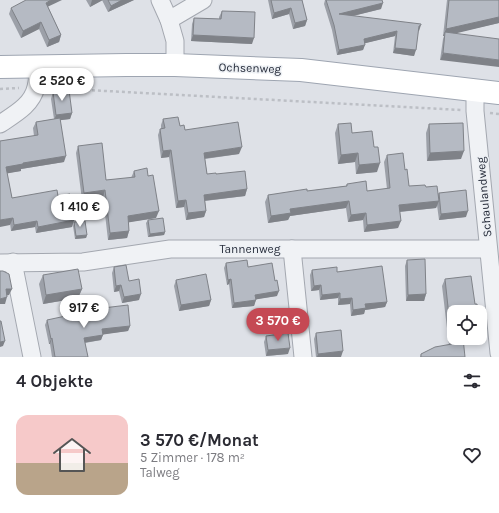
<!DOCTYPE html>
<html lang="de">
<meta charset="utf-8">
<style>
body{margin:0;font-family:Karla,sans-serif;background:#f7f7f7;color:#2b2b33;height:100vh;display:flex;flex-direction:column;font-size:15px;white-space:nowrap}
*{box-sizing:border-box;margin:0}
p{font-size:13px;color:#7c7c81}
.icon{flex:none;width:22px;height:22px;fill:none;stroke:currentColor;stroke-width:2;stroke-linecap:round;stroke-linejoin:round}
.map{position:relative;height:357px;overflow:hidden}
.drawer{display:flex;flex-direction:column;background:#fff;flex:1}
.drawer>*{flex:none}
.fabs{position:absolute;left:447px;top:305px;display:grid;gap:8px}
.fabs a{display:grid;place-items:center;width:40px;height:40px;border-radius:8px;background:#fff;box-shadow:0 2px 6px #0003;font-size:20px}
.price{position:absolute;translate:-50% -34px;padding:0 9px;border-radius:14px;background:#fff;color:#222;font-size:13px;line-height:26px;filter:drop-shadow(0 1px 2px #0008)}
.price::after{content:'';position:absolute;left:50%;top:24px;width:12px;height:9px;margin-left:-6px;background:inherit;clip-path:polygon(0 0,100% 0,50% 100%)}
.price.current{background:#c54954;color:#fff}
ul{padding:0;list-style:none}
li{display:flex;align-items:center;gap:12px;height:100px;padding:0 16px}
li+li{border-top:1px solid #e1e1e2}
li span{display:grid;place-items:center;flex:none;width:112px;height:80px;border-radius:12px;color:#555}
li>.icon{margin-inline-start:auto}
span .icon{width:48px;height:48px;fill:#fffc;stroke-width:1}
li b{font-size:17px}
h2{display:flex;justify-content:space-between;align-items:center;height:48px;padding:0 16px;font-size:17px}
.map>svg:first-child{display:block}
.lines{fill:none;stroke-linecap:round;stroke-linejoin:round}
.minor-casing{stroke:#a4a8b0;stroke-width:19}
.major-casing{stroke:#9ea5b1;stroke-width:24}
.path{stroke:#bcbfc5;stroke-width:2.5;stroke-dasharray:3 3;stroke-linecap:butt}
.minor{stroke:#f0f2f5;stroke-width:17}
.major{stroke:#fff;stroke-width:22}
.wall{fill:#9ca0a8}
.shaded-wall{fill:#7f8288}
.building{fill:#b5bac3;stroke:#7f8288}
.labels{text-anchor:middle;stroke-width:3;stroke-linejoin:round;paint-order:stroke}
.street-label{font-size:12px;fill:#282e3c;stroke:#edf0f4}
</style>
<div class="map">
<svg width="499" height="357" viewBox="0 0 499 357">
<rect width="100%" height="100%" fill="#dee1e7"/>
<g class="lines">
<defs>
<g id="minor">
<polyline points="160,0 169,20"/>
<polyline points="175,65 175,41 169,20 203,0"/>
<polyline points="475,90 475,111 499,353"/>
<path d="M0 124C15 114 32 105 36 87 38 80 38 72 38 65"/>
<polyline points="292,249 303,357"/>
<polyline points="13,262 32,357"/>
<polyline points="0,263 83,262 170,249 488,249"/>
</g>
<polyline id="major" points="0,67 126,65 175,65 301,70 499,93"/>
</defs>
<!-- minor casing -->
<use href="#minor" class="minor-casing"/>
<!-- major casing -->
<use href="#major" class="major-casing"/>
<!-- path -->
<g class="path">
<polyline points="50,88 461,110"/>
<polyline points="0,89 19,88"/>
<polyline points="490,113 499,114"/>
</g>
<!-- minor -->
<use href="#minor" class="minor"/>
<!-- major -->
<use href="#major" class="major"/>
</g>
<!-- wall -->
<g class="wall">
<polygon points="86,0 134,0 108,12 102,0 90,7"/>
<polygon points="268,0 302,0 307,20 305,26 293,29 289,14 272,19"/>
<polygon points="325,0 382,0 381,9 352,16 419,31 418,31 414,56 393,53 395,36 365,43 363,50 337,55 332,30 324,4"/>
<polygon points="447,0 499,0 499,23 454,33 440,60 443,39 444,36 443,36"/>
<polygon points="48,7 61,35 59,42 47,47 39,29 21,38 9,14 11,8"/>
<polygon points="222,11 252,44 191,41 192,24 194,18 219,19 219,17"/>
<polygon points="53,92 72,113 70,119 60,120 64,162 21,169 21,171 7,173 12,198 58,196 74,220 72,227 36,233 35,227 11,231 0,141 34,136 33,128 36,122 54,119 51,99"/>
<polygon points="163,119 180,126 185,130 239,154 205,159 207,174 216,174 247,189 245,196 205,201 206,211 204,217 186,220 184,207 176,208 169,157 161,158 158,135 160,129 161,129 161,125"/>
<polygon points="338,124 352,133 377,172 356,174 355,162 338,164 335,133"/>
<polygon points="429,124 461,159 427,161 426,133"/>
<polygon points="78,146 106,180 131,178 134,171 156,218 128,222 129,231 127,238 108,240 103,197 82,200 76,153"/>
<polygon points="387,155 405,170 409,186 426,187 438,195 439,193 466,217 439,220 437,205 436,208 400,212 398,228 364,232 363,220 348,222 346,208 290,216 288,220 268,223 265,202 268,195 307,191 346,186 347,184 367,191 387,189 384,162"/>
<polygon points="148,220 165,232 164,235 148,237 146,223"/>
<polygon points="74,222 87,235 86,238 75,239 73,226"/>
<polygon points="407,260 426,294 424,301 406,301 405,266"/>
<polygon points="226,263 248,267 277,296 256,299 254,306 232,308 229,284 227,285 224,268"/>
<polygon points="114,267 129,281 139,300 122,303 119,291 114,292 112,273"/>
<polygon points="312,270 337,272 387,302 385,307 365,310 364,314 351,316 350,304 338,305 338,298 320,300 319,290 311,291 310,275"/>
<polygon points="43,275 82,289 78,298 43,304 39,284"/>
<polygon points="445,279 465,357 420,357 421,354 449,345 442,286"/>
<polygon points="176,280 211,300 209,306 179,311 174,286"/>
<polygon points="47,320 130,326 128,331 103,334 101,340 85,343 88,357 52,357 50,344 49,344 45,325"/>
<polygon points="316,333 341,357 316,357 314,339"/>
<polygon points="266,336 288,354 266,356 264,342"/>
</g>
<!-- shaded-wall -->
<g class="shaded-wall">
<polygon points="51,0 62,0 43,9 46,3"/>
<polygon points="92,0 103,0 90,7"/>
<polygon points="122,0 134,0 108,12 111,6"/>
<polygon points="383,3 381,9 337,20 339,14"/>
<polygon points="291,8 289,14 272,19 274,13"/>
<polygon points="499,17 499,23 445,36 445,32 444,36 443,36 446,29"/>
<polygon points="307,20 305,26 293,29 295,23"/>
<polygon points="41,22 39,29 21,38 23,31"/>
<polygon points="421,25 419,31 417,31 419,26"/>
<polygon points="397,31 395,36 362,44 364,39"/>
<polygon points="61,35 59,42 47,47 49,40"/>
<polygon points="193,35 254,38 252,44 191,41"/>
<polygon points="365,45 363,50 337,55 339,50"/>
<polygon points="395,48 416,50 414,56 393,53"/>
<polygon points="443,53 499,60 499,67 440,60"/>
<polygon points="72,113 70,119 54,121 56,115"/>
<polygon points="242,147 239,154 201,159 204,153"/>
<polygon points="171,150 169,157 161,158 163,151"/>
<polygon points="464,151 461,159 427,161 430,153"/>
<polygon points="358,153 355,162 338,164 341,155"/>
<polygon points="66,156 64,162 21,169 21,171 4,174 6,167 23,163"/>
<polygon points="380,163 377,172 356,174 359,165"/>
<polygon points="247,189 245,196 202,201 204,195"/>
<polygon points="105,190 103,197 82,200 84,193"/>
<polygon points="186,200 184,207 176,208 178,201"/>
<polygon points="349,201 346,208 290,216 288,220 268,223 271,216 290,209"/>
<polygon points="439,201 436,208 397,212 399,205"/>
<polygon points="159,211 156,218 125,223 128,216"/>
<polygon points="206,211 204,217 186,220 188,213"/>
<polygon points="468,211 466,217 439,220 441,214"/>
<polygon points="366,213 363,220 348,222 351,215"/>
<polygon points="13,218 10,225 0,227 0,220"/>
<polygon points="74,220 72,227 36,233 38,227"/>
<polygon points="37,221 35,227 11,231 14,225"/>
<polygon points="401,221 398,228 364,232 367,225"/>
<polygon points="129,231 127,238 108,240 110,233"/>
<polygon points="165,232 164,235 148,237 150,234"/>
<polygon points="87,235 86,238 75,239 76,236"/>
<polygon points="231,279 229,284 227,285 228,280"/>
<polygon points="121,285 119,291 114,292 116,286"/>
<polygon points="321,285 319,290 311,291 314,286"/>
<polygon points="6,289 12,289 9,295 4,296"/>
<polygon points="82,289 78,298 43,304 46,295"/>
<polygon points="279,291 277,296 253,300 255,295"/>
<polygon points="340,293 338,298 320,300 322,295"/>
<polygon points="141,294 139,300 122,303 124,297"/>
<polygon points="426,294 424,301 406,301 408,295"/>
<polygon points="7,297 5,304 0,304 0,299"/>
<polygon points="352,298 350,304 338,305 340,299"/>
<polygon points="211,300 209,306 179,311 181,305"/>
<polygon points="256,300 254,306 232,308 234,303"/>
<polygon points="387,302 385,307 365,310 364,314 351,316 353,310 365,304"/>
<polygon points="130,326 128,331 100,335 102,329"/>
<polygon points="103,335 101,340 82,343 84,338"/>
<polygon points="52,338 50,344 49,344 51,339"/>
<polygon points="5,341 3,346 0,347 0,342"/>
<polygon points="290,348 288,354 266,356 268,350"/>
<polygon points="343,351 341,357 317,357 318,354"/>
</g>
<!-- building -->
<g class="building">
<polygon points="26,0 51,0 46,3 61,35 49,40 41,22 23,31 11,8"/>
<polygon points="108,0 122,0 111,6"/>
<polygon points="271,0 302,0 307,20 295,23 291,8 274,13"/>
<polygon points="326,0 382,0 383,3 339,14 421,24 421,25 419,26 416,50 395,48 397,31 364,39 365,45 339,50 334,25"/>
<polygon points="449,0 499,0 499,17 446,29"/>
<polygon points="222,11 255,12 254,38 193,35 194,18 221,19"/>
<polygon points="445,32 499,39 499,60 443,53"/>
<polygon points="69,90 72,113 56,115 53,92"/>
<polygon points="178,117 180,126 184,125 185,130 238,122 242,147 204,153 207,174 216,173 216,174 245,171 247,189 204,195 206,211 188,213 186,200 178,201 171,150 163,151 160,129 165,128 163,119"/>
<polygon points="60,118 66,156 23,163 23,164 6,167 12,198 57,190 58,196 70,194 74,220 38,227 37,221 14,225 13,218 0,220 0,141 38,135 36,122"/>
<polygon points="351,123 352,133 372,131 374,147 378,147 380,163 359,165 358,153 341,155 338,124"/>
<polygon points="463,123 464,151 430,153 429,124"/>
<polygon points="102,143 106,180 135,177 134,171 147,168 148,176 153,175 159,211 128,216 129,231 110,233 105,190 84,193 78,146"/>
<polygon points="403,153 405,170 407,169 409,186 425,185 426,187 437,186 439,201 399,205 401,221 367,225 366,213 351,215 349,201 290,209 291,213 271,216 268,195 307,189 307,191 347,186 347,184 366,181 367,191 390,188 387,155"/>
<polygon points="466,190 468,211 441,214 439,193"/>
<polygon points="163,218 165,232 150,234 148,220"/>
<polygon points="85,221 87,235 76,236 74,222"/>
<polygon points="425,259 426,294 408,295 407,260"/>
<polygon points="247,260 248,267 272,263 275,281 277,280 279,291 255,295 256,300 234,303 231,279 228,280 226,263"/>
<polygon points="126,265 129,281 139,279 141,294 124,297 121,285 116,286 114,267"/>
<polygon points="382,266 387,302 365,304 366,308 353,310 352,298 340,299 340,293 322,295 321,285 314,286 312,270 337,267 337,272"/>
<polygon points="78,269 82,289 46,295 43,275"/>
<polygon points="0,271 3,271 9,274 12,289 6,289 7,297 0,299"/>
<polygon points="206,274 211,300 181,305 176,280"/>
<polygon points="471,276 475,304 477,304 478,312 454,312 454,338 463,338 465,357 421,357 421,354 435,347 452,344 445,279"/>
<polygon points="128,305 130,326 102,329 103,335 84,338 88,357 55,357 52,338 51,339 47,320 103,308"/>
<polygon points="0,321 1,321 5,341 0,342"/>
<polygon points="341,330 343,351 318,354 316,333"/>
<polygon points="288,333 290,348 268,350 266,336"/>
</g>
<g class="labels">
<!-- street labels -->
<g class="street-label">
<text transform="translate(250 68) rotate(2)" y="4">Ochsenweg</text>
<text transform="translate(484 197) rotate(-95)" y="4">Schaulandweg</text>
<text x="250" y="253">Tannenweg</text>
</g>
</g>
</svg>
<div class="fabs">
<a><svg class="icon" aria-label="locate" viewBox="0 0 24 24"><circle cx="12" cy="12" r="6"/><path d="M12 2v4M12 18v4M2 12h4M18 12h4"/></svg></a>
</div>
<b class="price" style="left:62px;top:102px">2 520 €</b>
<b class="price" style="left:80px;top:228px">1 410 €</b>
<b class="price" style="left:84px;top:329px">917 €</b>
<b class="price current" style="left:278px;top:342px">3 570 €</b>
</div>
<section class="drawer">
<h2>4 Objekte<svg class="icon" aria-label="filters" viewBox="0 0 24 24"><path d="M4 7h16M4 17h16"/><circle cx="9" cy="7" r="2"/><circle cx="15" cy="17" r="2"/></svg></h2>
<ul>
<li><span style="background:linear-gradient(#f6c9c9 60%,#b9a48a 0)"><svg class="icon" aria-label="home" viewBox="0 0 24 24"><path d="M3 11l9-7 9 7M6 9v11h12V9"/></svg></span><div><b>3 570 €/Monat</b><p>5 Zimmer · 178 m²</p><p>Talweg</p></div><svg class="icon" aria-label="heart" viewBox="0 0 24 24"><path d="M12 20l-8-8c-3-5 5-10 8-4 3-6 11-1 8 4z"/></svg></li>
</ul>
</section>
